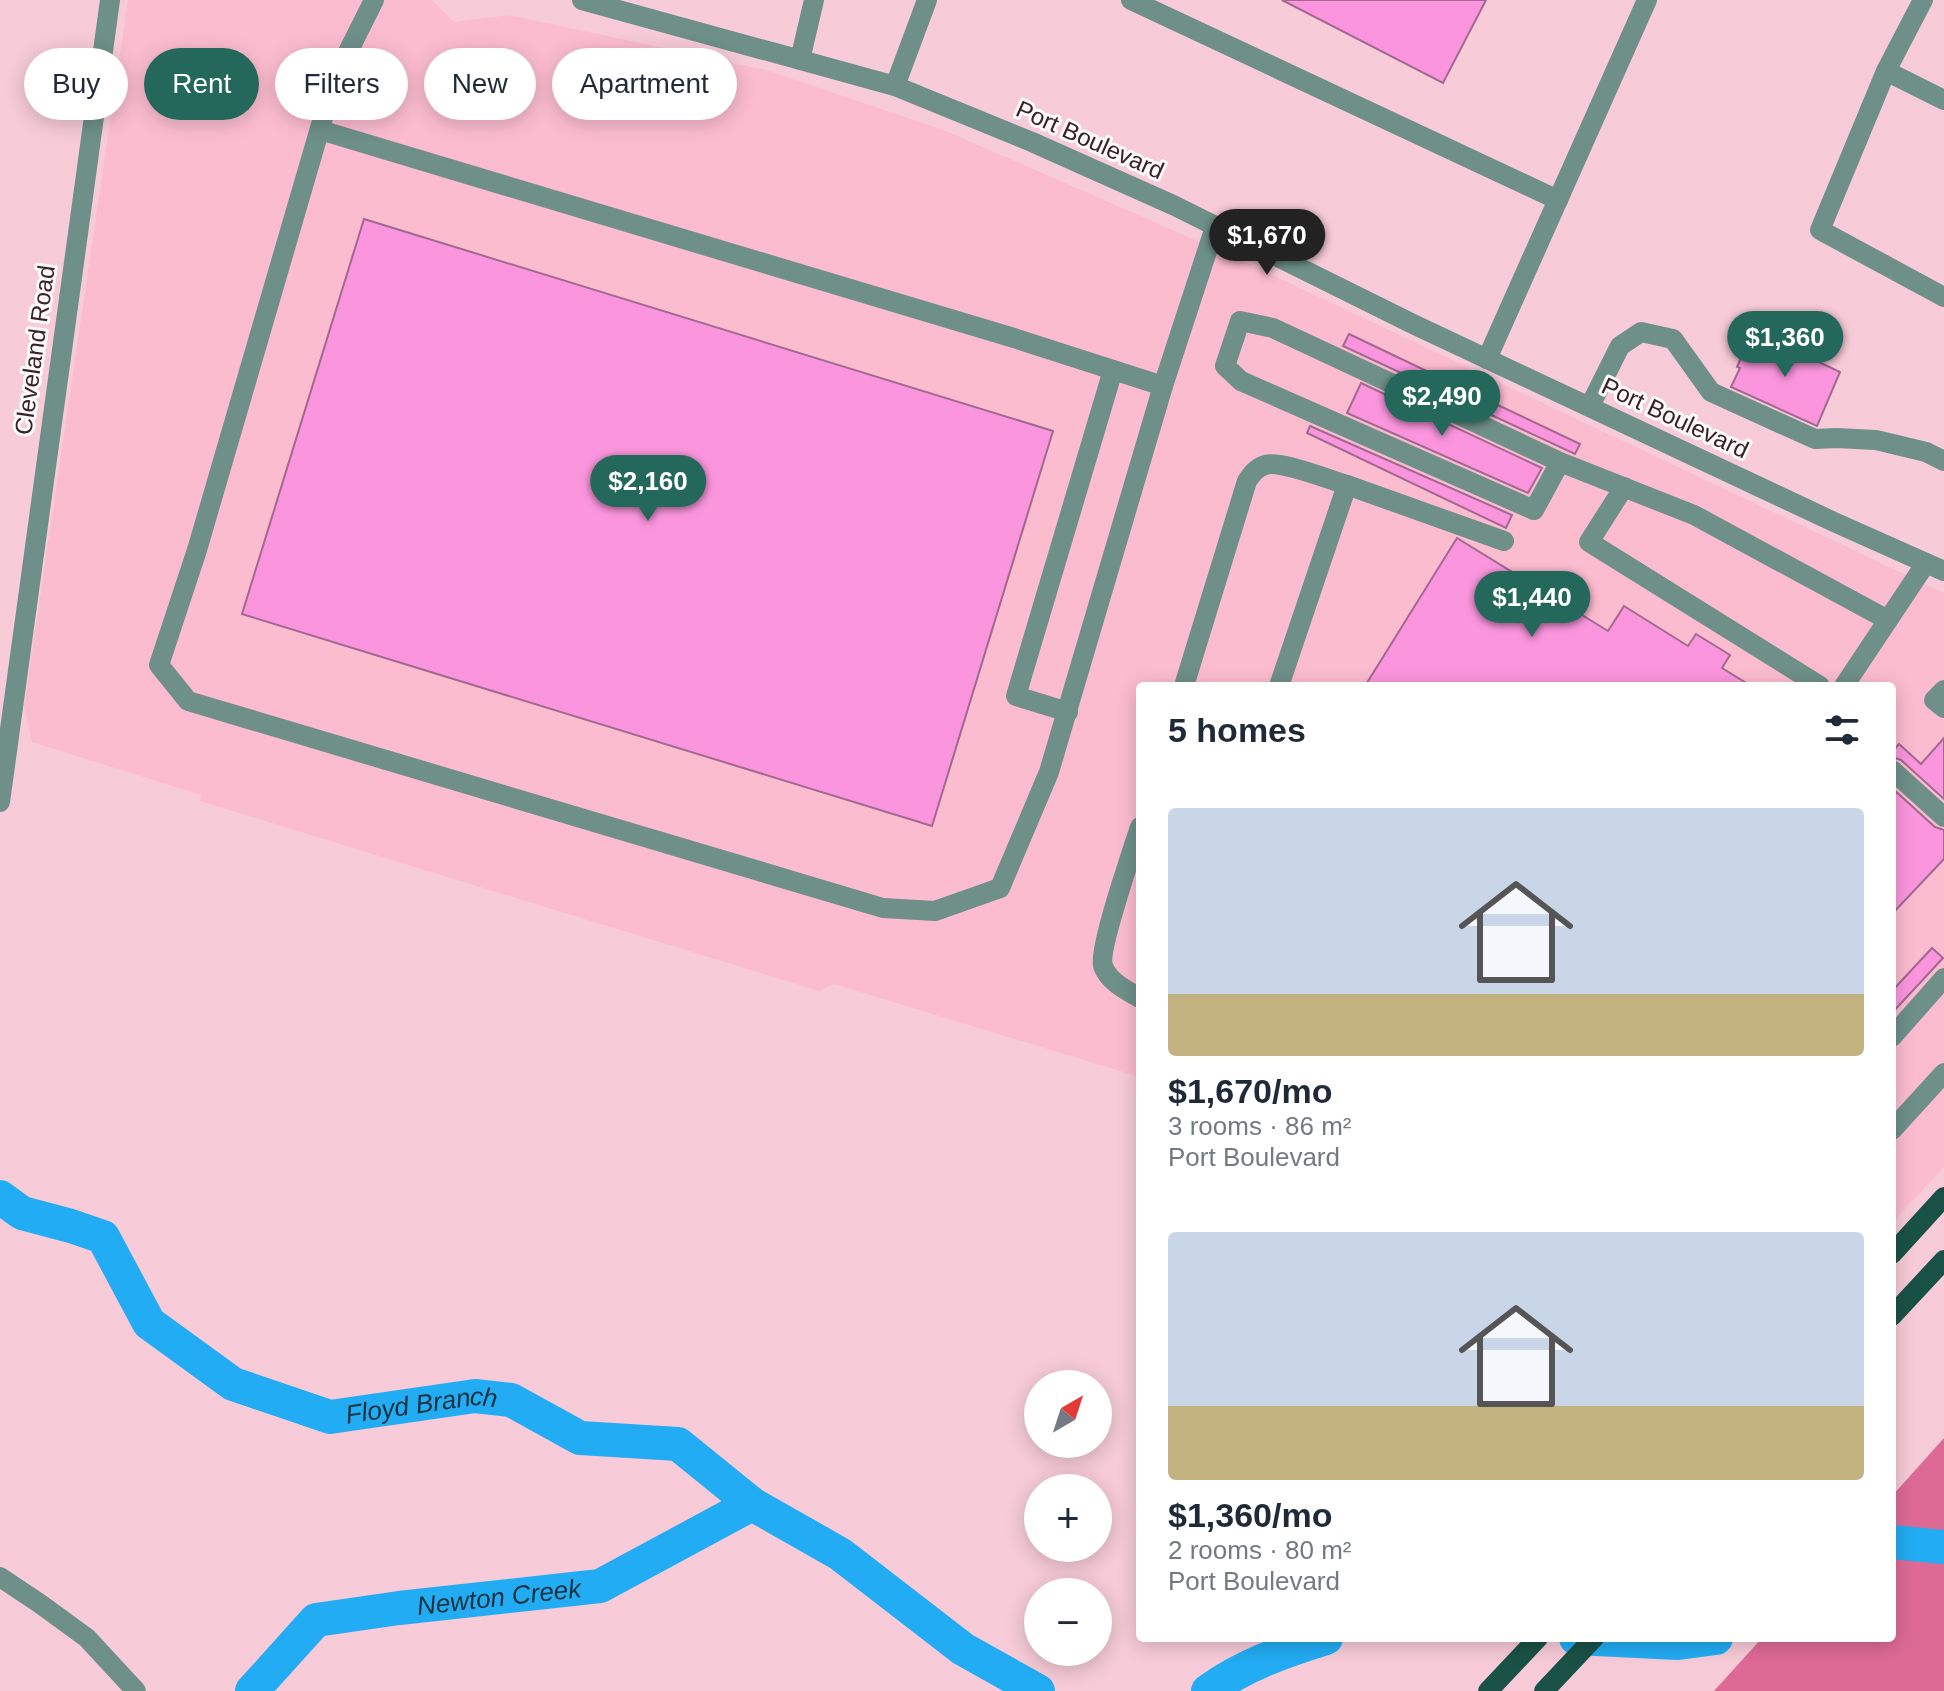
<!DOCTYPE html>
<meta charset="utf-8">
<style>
body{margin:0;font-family:Helvetica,sans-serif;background:#f2f2f3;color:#1f2937;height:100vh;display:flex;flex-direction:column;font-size:30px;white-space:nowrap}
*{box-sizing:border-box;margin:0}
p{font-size:26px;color:#747a83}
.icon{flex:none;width:44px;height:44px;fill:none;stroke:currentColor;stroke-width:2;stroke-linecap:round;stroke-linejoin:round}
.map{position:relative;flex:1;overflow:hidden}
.side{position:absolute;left:1136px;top:682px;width:760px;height:960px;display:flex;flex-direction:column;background:#fff;border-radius:8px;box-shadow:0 4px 20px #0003}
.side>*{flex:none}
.guide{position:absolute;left:24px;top:48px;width:760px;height:72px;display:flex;gap:16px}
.needle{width:52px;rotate:39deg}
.controls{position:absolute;left:1024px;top:1370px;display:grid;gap:16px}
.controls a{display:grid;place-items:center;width:88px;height:88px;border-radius:50%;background:#fff;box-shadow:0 4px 20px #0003;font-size:40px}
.price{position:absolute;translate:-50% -68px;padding:0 18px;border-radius:28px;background:#23685b;color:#fff;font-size:26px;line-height:52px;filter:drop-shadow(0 2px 4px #0008)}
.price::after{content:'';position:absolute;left:50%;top:48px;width:24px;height:18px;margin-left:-12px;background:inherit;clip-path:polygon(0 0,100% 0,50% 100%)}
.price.active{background:#222;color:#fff}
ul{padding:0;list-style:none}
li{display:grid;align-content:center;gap:16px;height:424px;padding:0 32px}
li span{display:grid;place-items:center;height:248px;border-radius:8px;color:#555}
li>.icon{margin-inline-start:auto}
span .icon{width:144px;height:144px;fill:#fffc;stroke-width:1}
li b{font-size:34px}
h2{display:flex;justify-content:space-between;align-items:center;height:96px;padding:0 32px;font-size:34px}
.pill{padding:0 28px;border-radius:36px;background:#fff;box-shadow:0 4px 20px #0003;font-size:28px;line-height:72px}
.pill.active{background:#23685b;color:#fff}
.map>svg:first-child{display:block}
.built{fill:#fcbcd0}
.forest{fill:#dd6a95}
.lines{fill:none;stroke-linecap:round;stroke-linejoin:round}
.river{stroke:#22acf3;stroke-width:34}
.building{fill:#fb96de;stroke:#a16990;stroke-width:2}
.minor{stroke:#6e9088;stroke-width:20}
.major{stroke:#1a5146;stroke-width:20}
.labels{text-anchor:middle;stroke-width:6;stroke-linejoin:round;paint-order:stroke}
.street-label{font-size:24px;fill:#3b2029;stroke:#fafafa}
.water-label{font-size:26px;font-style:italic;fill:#1b303d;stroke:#fafafa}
</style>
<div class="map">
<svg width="1944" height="1691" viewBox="0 0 1944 1691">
<rect width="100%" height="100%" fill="#f7cbd8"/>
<!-- built -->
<polygon class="built" points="128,0 432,0 454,22 509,15 766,70 946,131 1241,260 1944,593 1944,1167 1892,1223 1892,686 1140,686 1140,1077 834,984 819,991 200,801 201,795 32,742 24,707"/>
<!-- forest -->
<polygon class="forest" points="1944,1438 1944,1691 1714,1691 1762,1638 1892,1638 1892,1496"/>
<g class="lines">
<!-- river -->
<g class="river">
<path id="s1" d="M0 1197 22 1213 71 1226 103 1237 149 1323 233 1384 330 1417 475 1396 511 1400 580 1438 678 1444 752 1504"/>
<polyline points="1892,1542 1944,1547"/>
<polyline points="1576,1638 1678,1643 1716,1638"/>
<path id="s2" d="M252 1691 316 1620 399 1608 600 1586 752 1504 840 1554 963 1649 1038 1691"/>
<path d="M1208 1691C1244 1665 1284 1651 1326 1638"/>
</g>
</g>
<!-- building -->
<g class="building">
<polygon points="1282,0 1486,0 1443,83"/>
<polygon points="364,219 1053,431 932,826 242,614"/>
<polygon points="1753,331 1840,372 1817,426 1731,387 1740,368 1737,367"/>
<polygon points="1349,334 1580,444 1575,454 1343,346"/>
<polygon points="1361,383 1542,468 1528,493 1347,413"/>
<polygon points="1310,426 1512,515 1506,528 1307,433"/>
<polygon points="1457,538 1608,631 1624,606 1688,646 1696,634 1730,655 1722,668 1751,686 1365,686"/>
<polygon points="1944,738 1944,799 1901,760 1892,757 1892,752 1899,744 1921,764"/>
<polygon points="1892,788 1935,827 1944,830 1944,859 1892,914"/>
<polygon points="1932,948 1943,958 1892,1013 1892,991"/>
</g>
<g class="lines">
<!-- minor -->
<g class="minor">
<polyline points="374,0 334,80 197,550 159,665 188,701 883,908 935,911 1000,888 1049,772 1163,386 1215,227"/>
<polyline points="582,0 895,86 1032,142 1173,205 1415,325 1834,522 1944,571"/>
<polyline points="1131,0 1558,200"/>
<polyline points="1923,0 1886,71 1820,230 1944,297"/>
<polyline points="800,60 814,0"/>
<polyline points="1886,71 1944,100"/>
<polyline points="895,86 927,0"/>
<polyline points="320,130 1017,339 1163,386"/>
<polyline points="1487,359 1647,0"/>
<polyline points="1590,406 1620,346 1641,332 1673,339 1711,392 1815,439 1836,438 1876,440 1926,452 1944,461"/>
<polyline points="1560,462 1534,510 1241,381 1225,366 1240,321 1273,328 1560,462 1694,515 1888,620"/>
<polyline points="1624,487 1589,542 1820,686"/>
<path d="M1184 686 1247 481C1252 474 1256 468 1265 465 1280 460 1330 480 1347 485"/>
<polyline points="1279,686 1347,485 1504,541"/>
<polyline points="1844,686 1926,563"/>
<polyline points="1944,690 1934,700 1944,708"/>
<polyline points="1068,712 1016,696 1113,370"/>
<polyline points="1892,770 1944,817"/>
<polyline points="0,802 110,0"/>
<path d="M1140 827C1133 849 1098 950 1103 966 1109 982 1126 990 1140 998"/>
<polyline points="1892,1037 1944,978"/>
<polyline points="1892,1130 1944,1073"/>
<polyline points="0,1577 39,1603 87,1638 136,1691"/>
</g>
<!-- major -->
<g class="major">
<polyline points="1892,1254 1944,1197"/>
<polyline points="1892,1316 1944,1260"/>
<polyline points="1488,1691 1538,1638"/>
<polyline points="1544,1691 1594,1638"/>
</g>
</g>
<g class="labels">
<!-- street labels -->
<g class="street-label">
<text transform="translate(1090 140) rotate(24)" y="8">Port Boulevard</text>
<text transform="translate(35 350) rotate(-82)" y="8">Cleveland Road</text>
<text transform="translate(1675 418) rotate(25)" y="8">Port Boulevard</text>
</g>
<!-- water labels -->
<g class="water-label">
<text dy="9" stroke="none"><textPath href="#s1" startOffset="508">Floyd Branch</textPath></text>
<text dy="9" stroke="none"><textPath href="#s2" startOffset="280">Newton Creek</textPath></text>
</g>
</g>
</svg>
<div class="controls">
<a><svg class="needle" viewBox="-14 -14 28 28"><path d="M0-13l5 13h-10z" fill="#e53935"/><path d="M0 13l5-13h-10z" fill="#747a83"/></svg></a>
<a>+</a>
<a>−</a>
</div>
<b class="price active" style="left:1267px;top:277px">$1,670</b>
<b class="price" style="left:1785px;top:379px">$1,360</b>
<b class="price" style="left:1442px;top:438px">$2,490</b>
<b class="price" style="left:648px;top:523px">$2,160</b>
<b class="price" style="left:1532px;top:639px">$1,440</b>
<div class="guide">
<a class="pill">Buy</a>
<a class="pill active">Rent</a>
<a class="pill">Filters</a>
<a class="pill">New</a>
<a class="pill">Apartment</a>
</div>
<section class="side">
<h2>5 homes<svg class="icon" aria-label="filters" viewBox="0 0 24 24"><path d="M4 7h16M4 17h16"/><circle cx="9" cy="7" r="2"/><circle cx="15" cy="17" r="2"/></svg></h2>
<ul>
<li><span style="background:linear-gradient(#c9d6e8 75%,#c2b280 0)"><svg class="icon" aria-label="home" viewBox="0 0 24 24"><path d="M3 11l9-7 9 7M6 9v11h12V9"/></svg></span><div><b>$1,670/mo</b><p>3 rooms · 86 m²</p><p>Port Boulevard</p></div></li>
<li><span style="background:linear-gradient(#c9d6e8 70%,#c2b280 0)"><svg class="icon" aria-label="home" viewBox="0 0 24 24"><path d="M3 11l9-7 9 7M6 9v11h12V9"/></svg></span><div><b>$1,360/mo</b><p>2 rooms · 80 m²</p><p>Port Boulevard</p></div></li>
</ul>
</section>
</div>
